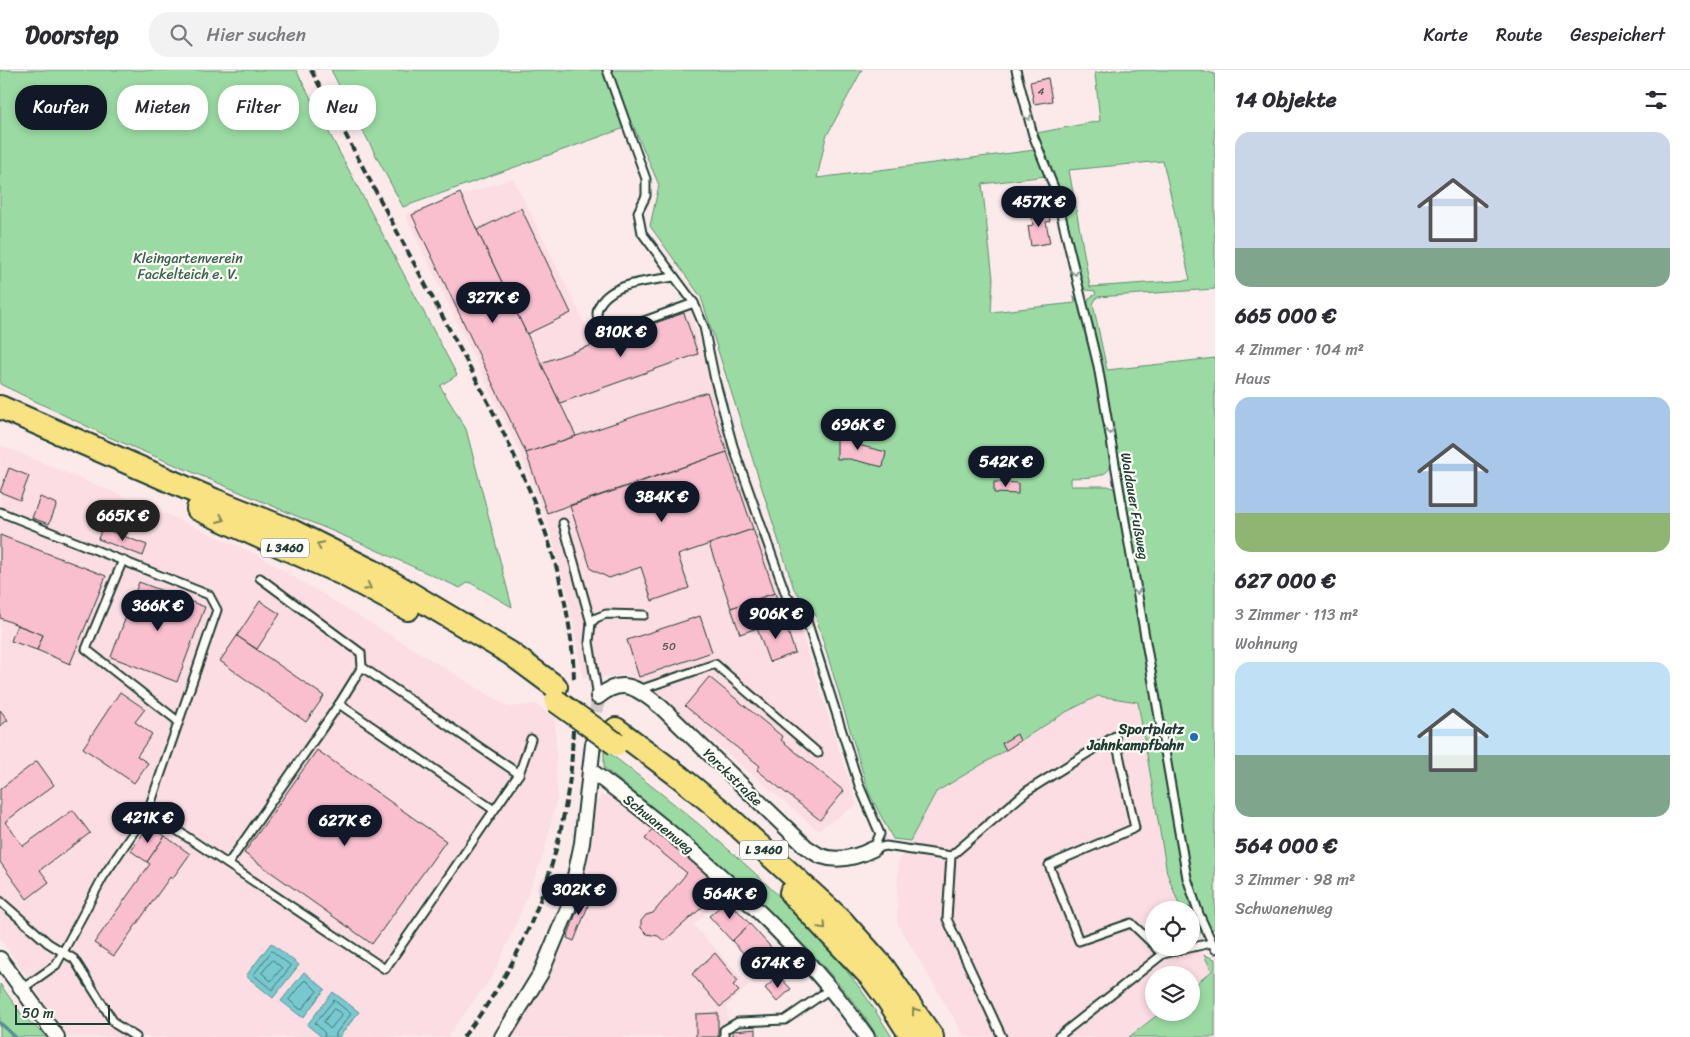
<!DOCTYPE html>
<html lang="de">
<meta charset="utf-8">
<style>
body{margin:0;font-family:Sriracha,sans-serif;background:#f2f2f3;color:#2b2b33;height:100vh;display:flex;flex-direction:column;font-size:19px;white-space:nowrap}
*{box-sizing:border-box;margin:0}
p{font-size:16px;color:#7c7c81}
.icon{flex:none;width:28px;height:28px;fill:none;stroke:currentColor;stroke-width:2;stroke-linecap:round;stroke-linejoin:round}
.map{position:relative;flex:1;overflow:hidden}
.sheet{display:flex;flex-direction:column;background:#fff;width:475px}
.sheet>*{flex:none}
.banner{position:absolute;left:15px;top:15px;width:475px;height:45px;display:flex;gap:10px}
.fabs{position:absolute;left:1145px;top:831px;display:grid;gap:10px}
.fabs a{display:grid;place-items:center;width:55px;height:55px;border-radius:50%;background:#fff;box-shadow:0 2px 8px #0003;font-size:25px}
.scale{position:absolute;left:15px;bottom:12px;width:95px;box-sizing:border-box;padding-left:5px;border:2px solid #1f3d34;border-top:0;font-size:14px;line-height:18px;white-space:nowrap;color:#1f3d34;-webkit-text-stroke:4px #fdfcf7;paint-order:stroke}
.price{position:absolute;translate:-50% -42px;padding:0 11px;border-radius:18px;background:#111827;color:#fff;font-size:16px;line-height:32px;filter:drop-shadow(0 1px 2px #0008)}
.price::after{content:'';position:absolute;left:50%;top:30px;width:15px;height:11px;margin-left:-8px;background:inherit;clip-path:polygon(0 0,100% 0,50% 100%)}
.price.active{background:#222;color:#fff}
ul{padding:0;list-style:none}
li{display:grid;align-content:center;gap:10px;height:265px;padding:0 20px}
li span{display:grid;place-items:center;height:155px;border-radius:15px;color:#555}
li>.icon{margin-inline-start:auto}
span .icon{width:90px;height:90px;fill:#fffc;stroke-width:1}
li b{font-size:21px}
h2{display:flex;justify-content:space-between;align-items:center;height:60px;padding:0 20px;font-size:21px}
.chip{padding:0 18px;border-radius:20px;background:#fff;box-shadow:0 2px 8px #0003;font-size:18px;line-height:45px}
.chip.active{background:#111827;color:#fff}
header{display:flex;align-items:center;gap:30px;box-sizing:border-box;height:70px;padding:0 25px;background:#fff;border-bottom:1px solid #e1e1e2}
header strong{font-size:24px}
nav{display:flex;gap:28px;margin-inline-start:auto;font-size:18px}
.search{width:350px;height:45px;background:#f2f2f3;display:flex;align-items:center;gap:12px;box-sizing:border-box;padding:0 18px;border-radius:20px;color:#7c7c81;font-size:19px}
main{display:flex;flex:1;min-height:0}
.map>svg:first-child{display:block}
.built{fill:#fbdde3}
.green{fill:#9bdba3;stroke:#5d8c6c;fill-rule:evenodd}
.water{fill:#78c9cf;stroke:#549191}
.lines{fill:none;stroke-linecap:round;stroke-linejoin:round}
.shore{stroke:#437572;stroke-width:1}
.stream{stroke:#549191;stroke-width:4}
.building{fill:#f9bfcf;stroke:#1f3d34}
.street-tunnel{stroke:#d0c7c6;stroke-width:14;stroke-dasharray:14 7;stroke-linecap:butt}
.lane-casing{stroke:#1f3d34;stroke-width:11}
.street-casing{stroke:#1f3d34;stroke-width:18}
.primary-casing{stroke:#1f3d34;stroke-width:26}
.lane{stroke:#fdfcf7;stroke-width:7}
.street{stroke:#fdfcf7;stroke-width:14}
.primary{stroke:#f8e281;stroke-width:22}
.rail{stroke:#1f3d34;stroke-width:4;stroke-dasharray:8 4;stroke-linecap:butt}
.primary-bridge-casing{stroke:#1f3d34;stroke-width:26;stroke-linecap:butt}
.primary-bridge{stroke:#f8e281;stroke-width:22}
.oneway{stroke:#8e9c96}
.oneway2{stroke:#818757}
.poi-dot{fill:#1f6fb2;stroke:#fdfcf7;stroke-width:2}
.labels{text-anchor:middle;stroke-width:4.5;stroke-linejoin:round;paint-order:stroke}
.number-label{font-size:11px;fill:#565e5b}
.shield{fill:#fdfcf7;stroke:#62766e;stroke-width:1}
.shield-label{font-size:12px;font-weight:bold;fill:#1f3d34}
.park-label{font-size:14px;fill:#3e6450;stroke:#fdfcf7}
.street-label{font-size:14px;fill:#1f3d34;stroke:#fdfcf7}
.poi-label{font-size:14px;font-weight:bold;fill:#1f3d34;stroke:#fdfcf7;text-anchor:end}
</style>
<header>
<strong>Doorstep</strong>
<div class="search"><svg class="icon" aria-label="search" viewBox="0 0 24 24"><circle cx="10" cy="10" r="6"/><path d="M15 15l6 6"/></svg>Hier suchen</div>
<nav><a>Karte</a><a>Route</a><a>Gespeichert</a></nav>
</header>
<main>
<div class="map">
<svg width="1215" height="967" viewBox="0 0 1215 967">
<rect width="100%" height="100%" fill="#fceaeb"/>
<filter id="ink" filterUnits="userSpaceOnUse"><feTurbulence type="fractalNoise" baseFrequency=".02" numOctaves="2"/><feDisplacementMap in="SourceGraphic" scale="10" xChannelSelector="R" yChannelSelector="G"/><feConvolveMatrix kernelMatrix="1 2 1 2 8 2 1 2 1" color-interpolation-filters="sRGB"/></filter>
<g filter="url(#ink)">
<!-- built -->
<g class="built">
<polygon points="513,108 592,268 689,233 718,341 785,540 800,558 857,735 818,760 654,622 629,605 583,608 567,522 548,454 521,385 405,144"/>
<polygon points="0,375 166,444 258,485 509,637 535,634 555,648 557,728 544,783 517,852 493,905 447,967 69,967 0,868"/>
<polygon points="1098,626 1138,633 1167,803 1181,840 1154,840 1154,878 1191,878 1191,862 1213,901 1191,918 1191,905 1154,905 1154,942 1160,943 1129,967 965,967 897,853 898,793 936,722 1066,642"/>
<polygon points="607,724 618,729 730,822 693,855 749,915 727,936 729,967 511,967 549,907 567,868 584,822 596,731 600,727"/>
</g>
<!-- green -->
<g class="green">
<polygon points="0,0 296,0 457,305 440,316 466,359 512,537 469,512 460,518 363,474 109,367 0,314"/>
<path d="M331 0H862L826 67 817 108 1035 80 1046 106 982 114 993 209 991 242 1075 233 1074 226 1078 234 1095 297 1112 393C1108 410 1085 407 1071 408V416H1108L1113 418 1118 424 1126 484 1183 803 1203 862 1193 866 1191 857 1198 854 1190 837 1181 840 1167 803 1138 632 1098 626 1066 642 1020 671 1016 665 1002 673 1006 680 936 722 910 771 893 769 869 723 815 544 794 519 701 227 650 156 659 115 633 55 403 137Z"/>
<path d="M1114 0H1199L1215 4V219L1097 227 1093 234 1107 300 1215 288V858L1210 861 1191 811 1158 627 1121 405 1101 296 1087 235 1089 228 1096 224 1095 221 1086 220 1081 216 1058 116 1037 63 1100 51 1095 3ZM1163 91 1190 210 1090 217 1069 100Z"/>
<path d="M604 679C695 749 787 822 856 913 869 930 880 949 892 967H878C846 916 802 872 759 831 709 784 657 740 604 698Z"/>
<polygon points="1204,885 1215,889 1215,967 1129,967 1160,943 1191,942 1191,918 1212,901"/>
<polygon points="0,914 22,945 47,967 0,967"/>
</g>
<!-- water -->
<g class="water">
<polygon points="271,873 299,895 273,928 246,906"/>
<polygon points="304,902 325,919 303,948 281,931"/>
<polygon points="333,922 359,942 339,967 322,967 307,955"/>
</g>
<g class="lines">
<!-- shore -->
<g class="shore">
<polygon points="272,881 291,896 272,920 254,905"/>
<polygon points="273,890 282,898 271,911 262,903"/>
<polygon points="304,911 307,911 317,921 301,940 289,930"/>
<polygon points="334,939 341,943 342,945 330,959 324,952"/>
<polyline points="325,967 324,962 315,953 334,930 351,944 336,963 336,967"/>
</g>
<!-- stream -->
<polyline class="stream" points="0,953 15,967"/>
</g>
<!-- building -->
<g class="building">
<polygon points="1048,8 1052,31 1034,34 1030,12"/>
<polygon points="460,123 477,160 576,366 526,383 412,145"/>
<polygon points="521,138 571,243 527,264 477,160"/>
<polygon points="1048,139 1050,151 1046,152 1050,173 1031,176 1028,156 1033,155 1031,142"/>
<polygon points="684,243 698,284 560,333 541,293"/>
<polygon points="707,322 727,382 547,443 526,383"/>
<polygon points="837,364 858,364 858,375 886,382 883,397 850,389 837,389"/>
<polygon points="727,382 753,459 678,485 689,518 652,531 641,497 609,508 591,499 570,436"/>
<polygon points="9,398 29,406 20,430 0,422"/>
<polygon points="994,412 1018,413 1018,424 994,423"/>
<polygon points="40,427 57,434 49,454 32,448"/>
<polygon points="102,458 147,475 143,486 98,469"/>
<polygon points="753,459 775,523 731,538 709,474"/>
<polygon points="0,465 106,506 70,594 37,580 43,565 0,548"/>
<polygon points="139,512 205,537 177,612 111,587"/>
<polygon points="775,523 784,549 740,564 731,538"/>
<polygon points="260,531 280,544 257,579 237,566"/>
<polygon points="700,546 712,582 639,607 627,570"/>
<polygon points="784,549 795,583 769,592 757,558"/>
<polygon points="17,555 43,565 37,580 11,571"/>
<polygon points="237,566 324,626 306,652 220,591"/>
<polygon points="709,607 783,667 781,670 844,721 820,750 757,700 760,696 685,636"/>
<polygon points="120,622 145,639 135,652 152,664 137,686 148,693 134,713 83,678"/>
<polygon points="0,640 8,650 0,656"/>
<polygon points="1017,664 1020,671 1006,680 1002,673"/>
<polygon points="317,680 446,771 372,874 244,783"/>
<polygon points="37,691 54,715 5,752 23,776 73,740 90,763 40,800 49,812 27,829 0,792 0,719"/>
<polygon points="149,755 165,766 147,792 131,781"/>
<polygon points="653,759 724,818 664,871 658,866 647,864 641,858 641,851 646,845 653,843 687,803 645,769"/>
<polygon points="165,766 190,784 172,809 170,807 114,886 94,873 150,794 147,792"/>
<polygon points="584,822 592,826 574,871 567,868"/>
<polygon points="728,830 750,854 732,871 709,846"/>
<polygon points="1190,837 1198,854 1191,857 1191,840 1184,840"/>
<polygon points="750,854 777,884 759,900 732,871"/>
<polygon points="715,883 738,911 733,915 739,921 720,937 692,904"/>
<polygon points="779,906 791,919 777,932 765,918"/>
<polygon points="718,943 718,967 696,967 696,944"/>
<polygon points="756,959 756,967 733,967 733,961"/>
</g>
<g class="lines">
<!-- street-tunnel -->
<polyline class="street-tunnel" points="594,663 598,627"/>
<defs>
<g id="lane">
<path d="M607 0 646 109V126L638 142 642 163 694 233 704 257 715 310 733 376 786 525C793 535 802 541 807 551L859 715 880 764 873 779"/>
<polyline points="1016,0 1033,65 1055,120 1098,296 1187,808 1199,844 1215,879"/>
<path d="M674 207C650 211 609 212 598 238 597 242 596 245 598 249 600 257 609 260 616 261L694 233"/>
<polyline points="0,442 209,525 217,540 148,741 103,807 56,895 22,919"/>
<polyline points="563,453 591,553"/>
<polyline points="123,490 86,579 179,652"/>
<polyline points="260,508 361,583 362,597 339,634 494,740"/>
<polyline points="362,597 519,704"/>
<polyline points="639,620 715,594 818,683"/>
<polyline points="598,627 589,572 591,553 596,548 606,544 644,545"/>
<polyline points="148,741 385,899 519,704 531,669"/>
<polyline points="873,779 886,776 951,786"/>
<polyline points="228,794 339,634"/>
<polyline points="0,831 48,873 74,889 115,954 136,967"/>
<polyline points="1163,884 1211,873"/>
<polyline points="724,967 724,960 738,952 785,950 830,919"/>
<polyline points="1002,967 947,849 951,786 1027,721 1115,666 1135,758 1049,795 1079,871 1131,853 1154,875"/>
<polyline points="1058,967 1163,884 1156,878"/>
</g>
<g id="street">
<path d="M598 627C624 605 639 620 661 637L806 777C811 780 816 784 821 786 838 792 857 787 873 779"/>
<path d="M590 700C690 774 795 864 867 967"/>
<polyline points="0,889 57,967"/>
<polyline points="502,967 541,903 568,839 582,773 593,674"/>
</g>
<g id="primary">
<polyline points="0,337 214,430 292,461 374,502 510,583 556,617"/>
<polyline points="198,439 345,505 408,539"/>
<polyline points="616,659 680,707 725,744 841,850 883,897 932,967"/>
<polyline points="791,823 871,907 888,930 912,967"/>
</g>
</defs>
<!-- lane casing -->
<use href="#lane" class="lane-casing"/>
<!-- street casing -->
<use href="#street" class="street-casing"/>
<!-- primary casing -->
<use href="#primary" class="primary-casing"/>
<!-- lane -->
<use href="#lane" class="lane"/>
<!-- street -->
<use href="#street" class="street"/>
<!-- primary -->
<use href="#primary" class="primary"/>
<!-- rail -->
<g class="rail">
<path d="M311 0C354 80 396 160 439 240 501 356 570 474 574 609"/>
<path d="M463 967C520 897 555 809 568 720 572 700 572 680 573 660"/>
</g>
<defs>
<polyline id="primary-bridge" points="556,631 616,674"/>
</defs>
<!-- primary-bridge casing -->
<use href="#primary-bridge" class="primary-bridge-casing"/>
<!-- primary-bridge -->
<use href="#primary-bridge" class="primary-bridge"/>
</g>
<!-- one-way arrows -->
<defs><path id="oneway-chevron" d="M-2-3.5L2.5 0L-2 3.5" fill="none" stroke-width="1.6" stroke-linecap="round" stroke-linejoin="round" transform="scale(1.25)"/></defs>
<g class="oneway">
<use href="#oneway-chevron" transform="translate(1028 47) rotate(75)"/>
<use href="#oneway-chevron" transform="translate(1075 202) rotate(77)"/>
<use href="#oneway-chevron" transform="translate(1110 361) rotate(80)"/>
<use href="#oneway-chevron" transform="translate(1137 521) rotate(80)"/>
</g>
<g class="oneway2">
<use href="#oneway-chevron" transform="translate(221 449) rotate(24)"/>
<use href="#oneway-chevron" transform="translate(320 475) rotate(-153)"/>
<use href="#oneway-chevron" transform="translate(368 517) rotate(28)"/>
<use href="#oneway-chevron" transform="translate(823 856) rotate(46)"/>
<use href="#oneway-chevron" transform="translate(915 941) rotate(-126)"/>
</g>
</g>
<!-- markers -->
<circle class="poi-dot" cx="1194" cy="667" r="5"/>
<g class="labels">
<!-- number labels -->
<g class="number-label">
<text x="1041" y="25">4</text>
<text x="669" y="580">50</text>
</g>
<!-- shield labels -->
<g class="shield">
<rect x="261" y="468.5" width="48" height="19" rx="4"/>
<rect x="740" y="770.5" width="48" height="19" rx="4"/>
</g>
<g class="shield-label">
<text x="285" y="482">L 3460</text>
<text x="764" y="784">L 3460</text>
</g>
<!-- park labels -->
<g class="park-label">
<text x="188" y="193">Kleingartenverein<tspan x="188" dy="16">Fackelteich e. V.</tspan></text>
</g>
<!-- street labels -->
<g class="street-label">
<text transform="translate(1135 436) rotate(80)" y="5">Waldauer Fußweg</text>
<text transform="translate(733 707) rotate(44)" y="5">Yorckstraße</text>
<text transform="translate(659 754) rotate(39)" y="5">Schwanenweg</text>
</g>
<!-- poi labels -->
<g class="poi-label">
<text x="1184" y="664">Sportplatz<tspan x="1184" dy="16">Jahnkampfbahn</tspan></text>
</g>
</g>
</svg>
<div class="fabs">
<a><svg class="icon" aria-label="locate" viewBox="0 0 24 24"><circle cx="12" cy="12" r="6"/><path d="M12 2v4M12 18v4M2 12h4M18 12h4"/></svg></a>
<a><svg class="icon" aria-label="layers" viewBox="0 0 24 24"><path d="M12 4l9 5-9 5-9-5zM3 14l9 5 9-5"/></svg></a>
</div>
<div class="scale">50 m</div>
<b class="price" style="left:1039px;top:158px">457K €</b>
<b class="price" style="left:493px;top:254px">327K €</b>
<b class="price" style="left:621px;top:288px">810K €</b>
<b class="price" style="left:858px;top:381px">696K €</b>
<b class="price" style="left:1006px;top:418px">542K €</b>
<b class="price" style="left:662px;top:453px">384K €</b>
<b class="price active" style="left:123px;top:472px">665K €</b>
<b class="price" style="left:158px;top:562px">366K €</b>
<b class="price" style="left:776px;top:570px">906K €</b>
<b class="price" style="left:148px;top:774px">421K €</b>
<b class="price" style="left:345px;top:777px">627K €</b>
<b class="price" style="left:579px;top:846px">302K €</b>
<b class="price" style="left:730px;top:850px">564K €</b>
<b class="price" style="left:778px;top:919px">674K €</b>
<div class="banner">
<a class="chip active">Kaufen</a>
<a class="chip">Mieten</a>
<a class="chip">Filter</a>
<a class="chip">Neu</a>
</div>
</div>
<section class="sheet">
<h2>14 Objekte<svg class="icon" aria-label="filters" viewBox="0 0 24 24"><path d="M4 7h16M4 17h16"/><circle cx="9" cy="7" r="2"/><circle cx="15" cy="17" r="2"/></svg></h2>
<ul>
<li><span style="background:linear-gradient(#c9d6e8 75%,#7fa58c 0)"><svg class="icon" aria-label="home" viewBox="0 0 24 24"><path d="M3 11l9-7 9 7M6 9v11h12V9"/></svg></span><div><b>665 000 €</b><p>4 Zimmer · 104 m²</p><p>Haus</p></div></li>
<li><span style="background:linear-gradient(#a9c7e8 75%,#8fb573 0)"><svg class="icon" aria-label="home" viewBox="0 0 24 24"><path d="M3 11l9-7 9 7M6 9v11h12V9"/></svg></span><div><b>627 000 €</b><p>3 Zimmer · 113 m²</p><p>Wohnung</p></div></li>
<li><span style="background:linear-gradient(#bfe0f5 60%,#7fa58c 0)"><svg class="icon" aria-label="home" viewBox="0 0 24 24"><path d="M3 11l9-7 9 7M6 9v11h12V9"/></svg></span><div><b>564 000 €</b><p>3 Zimmer · 98 m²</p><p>Schwanenweg</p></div></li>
</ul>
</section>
</main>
